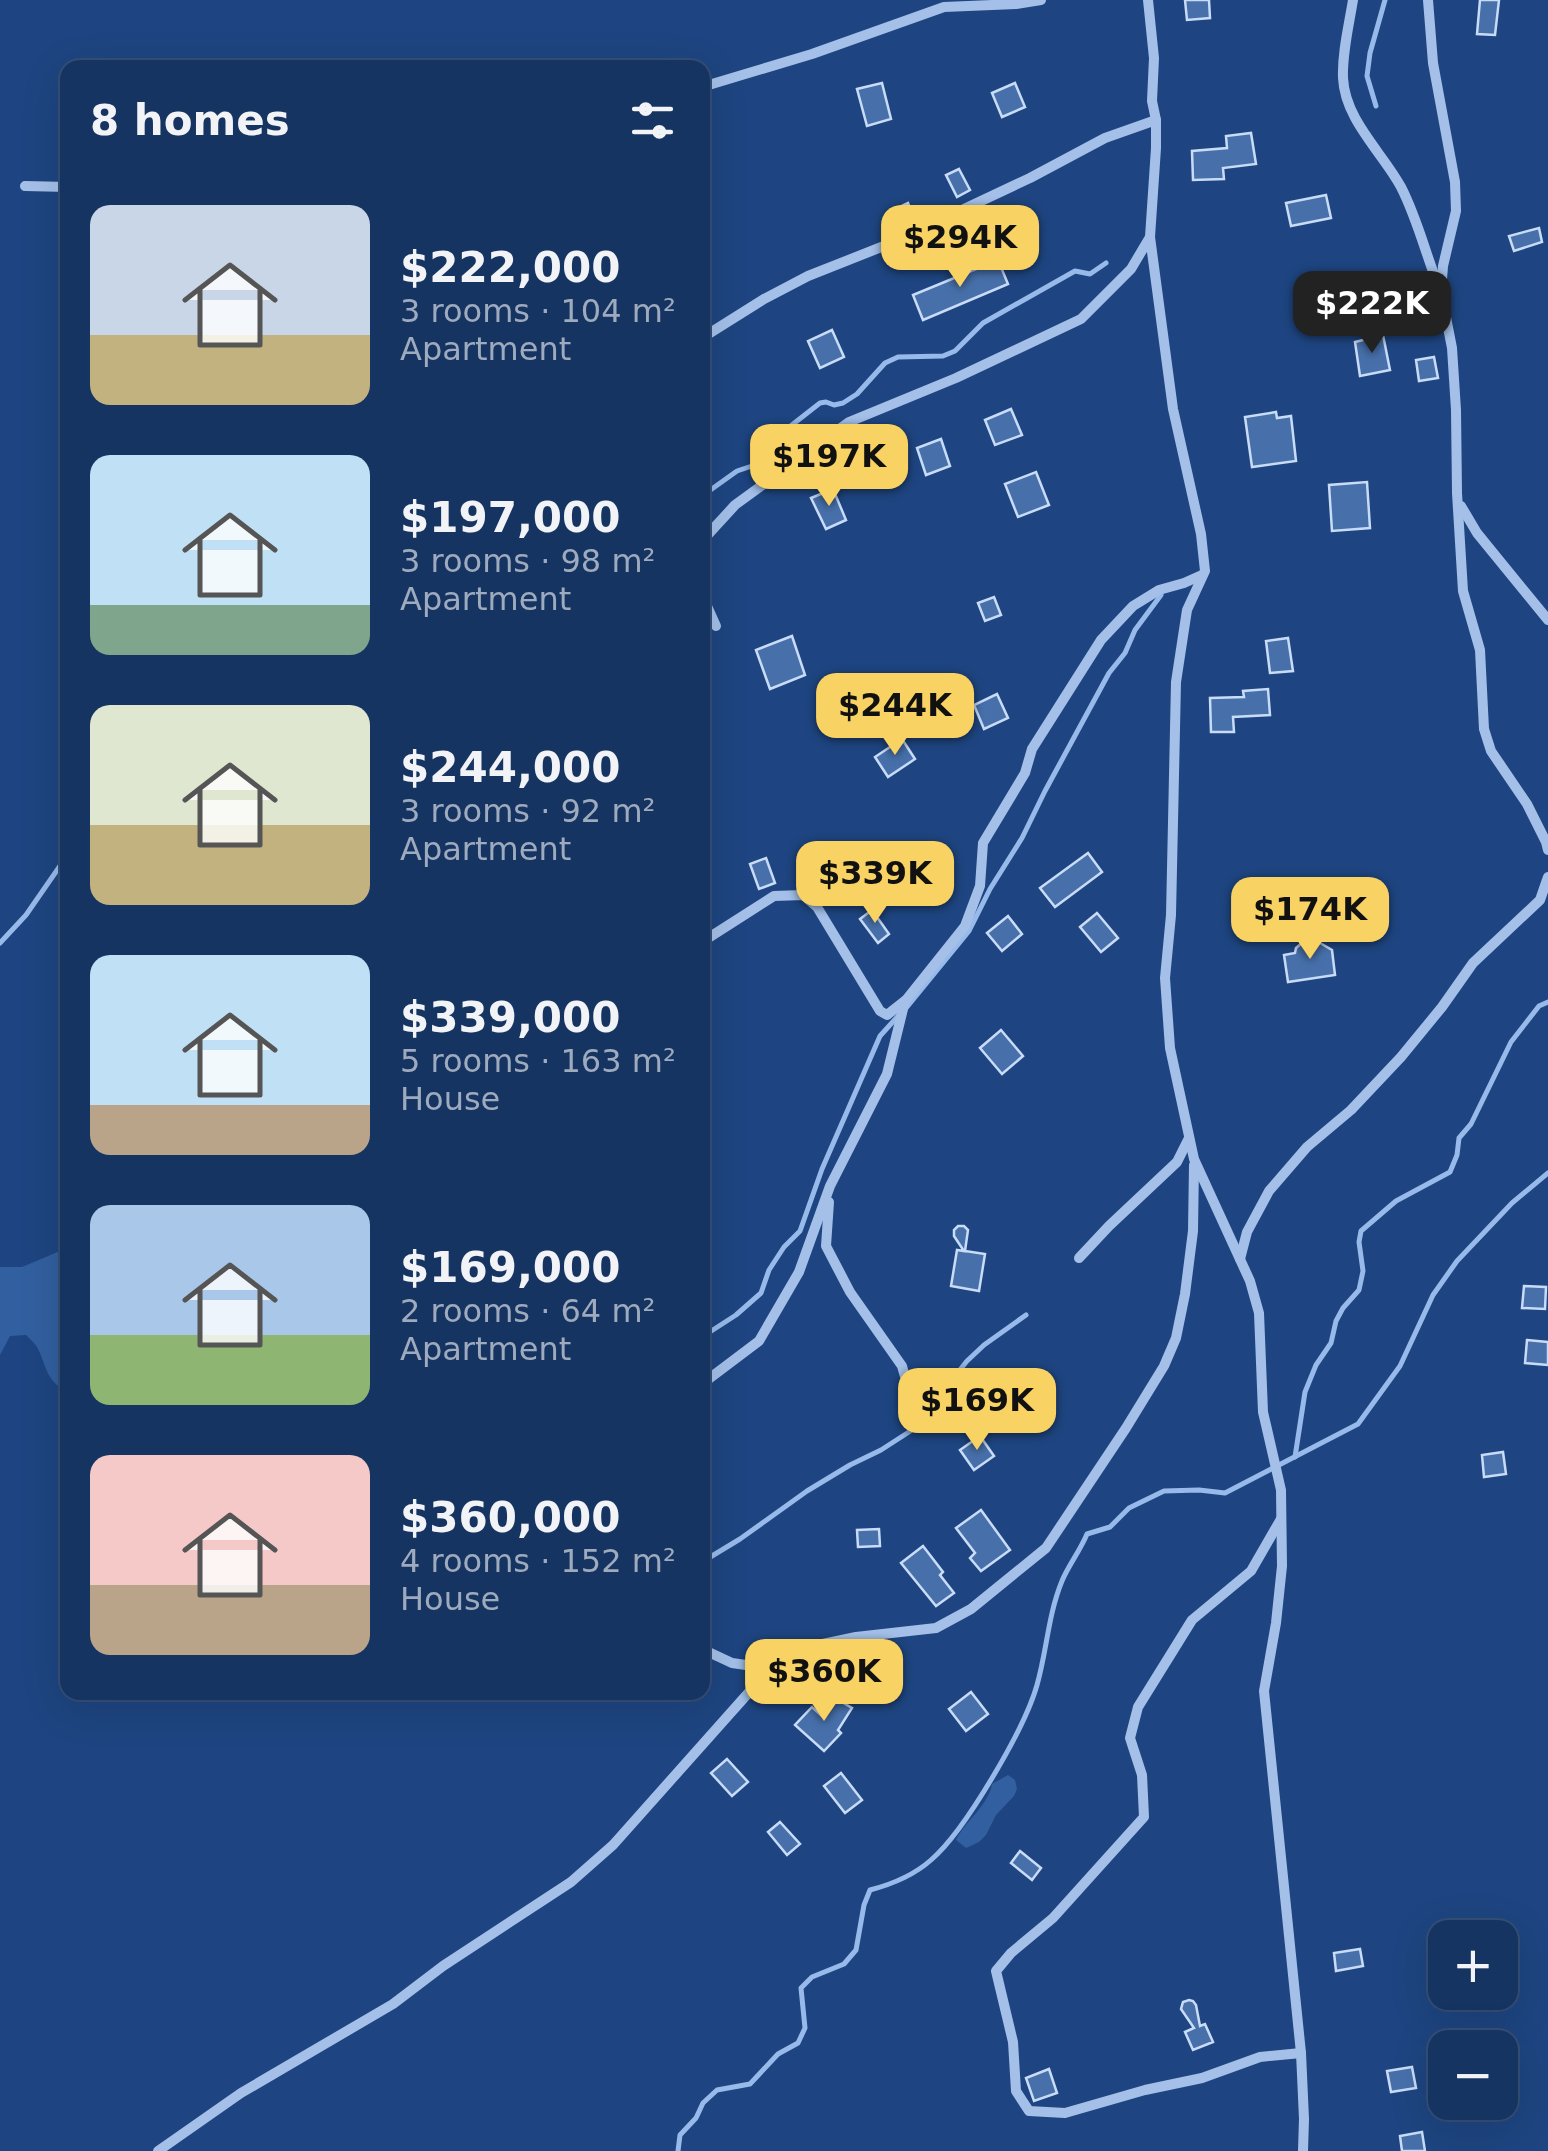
<!DOCTYPE html>
<meta charset="utf-8">
<style>
body{margin:0;font-family:"DejaVu Sans",sans-serif;background:#1f3c67;color:#f1f3f6;height:100vh;display:flex;flex-direction:column;font-size:38px;white-space:nowrap}
*{box-sizing:border-box;margin:0}
p{font-size:32px;color:#9eaabd}
.icon{flex:none;width:55px;height:55px;fill:none;stroke:currentColor;stroke-width:2;stroke-linecap:round;stroke-linejoin:round}
.map{position:relative;flex:1;overflow:hidden}
.side{position:absolute;left:60px;top:60px;width:650px;height:1640px;display:flex;flex-direction:column;background:#163461;border-radius:20px;box-shadow:0 10px 40px #0002,0 0 0 2px #354f76}
.side>*{flex:none}
.fabs{position:absolute;left:1428px;top:1920px;display:grid;gap:20px}
.fabs a{display:grid;place-items:center;width:90px;height:90px;border-radius:20px;background:#163461;box-shadow:0 10px 40px #0002,0 0 0 2px #354f76;font-size:50px}
.price{position:absolute;translate:-50% -85px;padding:0 22px;border-radius:20px;background:#f8d263;color:#111;font-size:32px;line-height:65px;filter:drop-shadow(0 2px 5px #0008)}
.price::after{content:'';position:absolute;left:50%;top:60px;width:30px;height:22px;margin-left:-15px;background:inherit;clip-path:polygon(0 0,100% 0,50% 100%)}
.price.selected{background:#222;color:#fff}
ul{padding:0;list-style:none}
li{display:flex;align-items:center;gap:30px;height:250px;padding:0 30px}
li span{display:grid;place-items:center;flex:none;width:280px;height:200px;border-radius:20px;color:#555}
li>.icon{margin-inline-start:auto}
span .icon{width:120px;height:120px;fill:#fffc;stroke-width:1}
li b{font-size:42px}
h2{display:flex;justify-content:space-between;align-items:center;height:120px;padding:0 30px;font-size:42px}
.map>svg:first-child{display:block}
.green{fill:#325f9f}
.lines{fill:none;stroke-linecap:round;stroke-linejoin:round}
.stream{stroke:#97baea;stroke-width:5}
.building{fill:#4770ab;stroke:#c8dbf7;stroke-width:2.5}
.street{stroke:#a4c0e9;stroke-width:10}
</style>
<div class="map">
<svg width="1548" height="2151" viewBox="0 0 1548 2151">
<rect width="100%" height="100%" fill="#1e4581"/>
<!-- green -->
<g class="green">
<path d="M67 1248 68 1387 63 1389C45 1379 46 1363 37 1347 36 1344 28 1337 26 1335L10 1336 0 1355V1267H22Z"/>
<path d="M1008 1775 1015 1780 1017 1789 1014 1796 996 1815 986 1835 979 1842 966 1848 956 1840C966 1820 988 1806 992 1784Z"/>
</g>
<g class="lines">
<!-- stream -->
<g class="stream">
<polyline points="1376,106 1367,76 1370,53 1385,0"/>
<polyline points="702,496 737,471 752,466 763,456 774,439 820,403 826,402 834,405 843,403 857,394 885,363 898,357 943,356 955,351 983,323 1075,271 1090,274 1106,263"/>
<polyline points="0,943 26,915 62,863 68,859"/>
<polyline points="907,1007 969,931 990,889 1022,838 1045,791 1109,673 1125,653 1135,630 1161,595"/>
<polyline points="702,1337 736,1315 761,1293 769,1270 784,1247 800,1231 822,1169 880,1036 899,1015"/>
<polyline points="1295,1457 1305,1392 1316,1365 1331,1343 1336,1321 1343,1308 1359,1290 1363,1271 1359,1242 1361,1231 1396,1201 1450,1172 1457,1155 1459,1138 1471,1124 1511,1042 1539,1006 1548,1002"/>
<polyline points="702,1562 740,1539 807,1491 850,1465 881,1450 912,1430 967,1361 984,1345 1026,1315"/>
<path d="M678 2151 680 2135 696 2118 703 2103 717 2090 750 2084 778 2054 798 2043 805 2028 801 1988 812 1977 844 1964 856 1950 864 1905 870 1890C893 1884 913 1876 931 1860 965 1831 1025 1728 1037 1685 1047 1650 1048 1615 1062 1581 1068 1566 1080 1551 1087 1534L1110 1527 1129 1508 1164 1491 1199 1490 1225 1493 1358 1424 1400 1366 1433 1295 1457 1261 1512 1203 1548 1173"/>
</g>
</g>
<!-- building -->
<g class="building">
<polygon points="1185,0 1209,0 1210,18 1187,20"/>
<polygon points="1480,0 1499,0 1495,35 1477,34"/>
<polygon points="882,83 891,119 867,126 857,89"/>
<polygon points="1015,83 1025,107 1002,117 992,93"/>
<polygon points="1251,133 1256,164 1223,168 1224,179 1193,180 1192,151 1227,148 1226,136"/>
<polygon points="959,169 970,190 957,197 946,175"/>
<polygon points="1326,195 1331,218 1291,226 1286,203"/>
<polygon points="908,203 916,222 895,232 887,213"/>
<polygon points="1539,228 1542,242 1514,251 1509,236"/>
<polygon points="998,260 1008,284 923,320 913,295"/>
<polygon points="832,330 844,357 820,368 808,341"/>
<polygon points="1383,335 1390,370 1360,376 1355,342"/>
<polygon points="1434,357 1438,378 1419,381 1416,360"/>
<polygon points="1011,409 1022,435 995,445 985,420"/>
<polygon points="1276,412 1277,418 1291,416 1296,461 1252,467 1245,417"/>
<polygon points="941,439 950,466 926,475 917,448"/>
<polygon points="1036,472 1049,505 1018,517 1005,484"/>
<polygon points="1367,482 1370,528 1332,531 1329,485"/>
<polygon points="833,489 846,520 826,529 811,498"/>
<polygon points="994,597 1001,615 985,621 978,603"/>
<polygon points="792,636 805,675 770,689 756,650"/>
<polygon points="1288,638 1293,671 1270,673 1266,641"/>
<polygon points="1268,689 1270,715 1233,717 1234,732 1211,732 1210,698 1244,697 1243,691"/>
<polygon points="997,694 1008,718 984,729 974,705"/>
<polygon points="902,739 915,759 888,777 875,757"/>
<polygon points="1088,853 1102,872 1055,907 1040,888"/>
<polygon points="766,858 775,883 759,889 750,864"/>
<polygon points="872,910 889,934 878,943 860,919"/>
<polygon points="1097,913 1118,938 1101,952 1080,927"/>
<polygon points="1008,916 1022,934 1002,951 987,933"/>
<polygon points="1315,940 1332,950 1335,975 1288,982 1284,955 1295,953 1296,948 1303,942"/>
<polygon points="1001,1030 1023,1056 1002,1074 980,1048"/>
<polygon points="958,1226 964,1226 968,1230 965,1251 985,1254 979,1291 951,1286 957,1250 964,1251 954,1236 954,1230"/>
<polygon points="1524,1286 1546,1287 1545,1309 1522,1308"/>
<polygon points="1527,1340 1548,1342 1548,1365 1525,1363"/>
<polygon points="980,1436 994,1456 974,1470 960,1450"/>
<polygon points="1503,1452 1506,1474 1484,1477 1482,1455"/>
<polygon points="981,1510 1010,1550 981,1571 970,1558 975,1553 956,1528"/>
<polygon points="879,1529 880,1546 858,1547 857,1530"/>
<polygon points="923,1546 943,1572 940,1575 954,1593 936,1606 901,1563"/>
<polygon points="971,1692 988,1714 966,1731 949,1709"/>
<polygon points="835,1698 852,1708 838,1730 841,1733 824,1751 795,1725 812,1707 823,1717"/>
<polygon points="727,1759 748,1782 732,1796 711,1773"/>
<polygon points="841,1773 862,1800 845,1813 824,1786"/>
<polygon points="780,1822 800,1844 787,1855 768,1832"/>
<polygon points="1020,1851 1041,1868 1032,1880 1011,1863"/>
<polygon points="1360,1949 1363,1966 1336,1971 1334,1953"/>
<polygon points="1189,2000 1193,2001 1196,2005 1200,2026 1205,2024 1213,2042 1193,2050 1185,2032 1194,2028 1181,2009 1183,2002"/>
<polygon points="1412,2067 1416,2088 1391,2092 1387,2071"/>
<polygon points="1049,2069 1057,2093 1034,2101 1026,2078"/>
<polygon points="1422,2132 1425,2151 1402,2151 1400,2136"/>
</g>
<g class="lines">
<!-- street -->
<g class="street">
<polyline points="1148,0 1154,58 1152,101 1156,120 1156,148 1150,237 1173,409 1201,534 1205,571 1187,610 1176,682 1171,915 1165,978 1170,1048 1194,1159 1250,1281 1259,1313 1263,1412 1281,1490 1282,1566 1276,1623 1264,1691 1301,2053 1304,2119 1303,2151"/>
<path d="M1353 0C1349 25 1342 53 1343 78 1345 120 1382 152 1401 187 1418 220 1426 256 1440 290"/>
<polyline points="1428,0 1433,63 1455,182 1456,211 1443,266 1441,292 1452,348 1456,410 1457,493 1463,591 1480,650 1484,729 1491,751 1527,804 1546,842 1548,850"/>
<polyline points="702,87 812,54 944,7 1016,4 1041,0"/>
<polyline points="25,186 68,187"/>
<polyline points="702,338 764,299 808,276 894,242 1030,178 1105,138 1156,120"/>
<polyline points="1461,506 1477,533 1548,620"/>
<polyline points="702,541 735,505 849,422 956,378 1081,319 1131,269 1150,237"/>
<polyline points="702,595 716,626"/>
<polyline points="702,942 774,896 803,895 817,907 880,1011 887,1015 906,1000 965,926 980,886 983,843 1025,773 1032,749 1101,640 1133,606 1159,590 1184,583 1202,575"/>
<polyline points="829,1202 826,1246 850,1292 902,1366 911,1398"/>
<polyline points="1079,1258 1109,1226 1177,1162 1189,1138"/>
<polyline points="1240,1259 1247,1232 1269,1191 1307,1147 1351,1110 1401,1057 1442,1007 1473,963 1540,900 1548,877"/>
<polyline points="702,1384 759,1341 799,1272 830,1186 887,1074 905,1001"/>
<polyline points="1281,1519 1251,1571 1192,1620 1138,1707 1130,1738 1142,1775 1144,1817 1053,1918 1011,1953 996,1971 1013,2042 1016,2091 1029,2111 1065,2113 1145,2090 1202,2078 1260,2057 1301,2053"/>
<polyline points="702,1649 732,1663 760,1667 818,1645 856,1637 936,1628 971,1609 1046,1548 1126,1428 1164,1366 1176,1338 1185,1294 1193,1231 1194,1165"/>
<polyline points="158,2151 241,2093 393,2004 443,1966 571,1882 613,1845 775,1663"/>
</g>
</g>
</svg>
<div class="fabs">
<a>+</a>
<a>−</a>
</div>
<b class="price" style="left:960px;top:290px">$294K</b>
<b class="price selected" style="left:1372px;top:356px">$222K</b>
<b class="price" style="left:829px;top:509px">$197K</b>
<b class="price" style="left:895px;top:758px">$244K</b>
<b class="price" style="left:875px;top:926px">$339K</b>
<b class="price" style="left:1310px;top:962px">$174K</b>
<b class="price" style="left:977px;top:1453px">$169K</b>
<b class="price" style="left:824px;top:1724px">$360K</b>
<section class="side">
<h2>8 homes<svg class="icon" aria-label="filters" viewBox="0 0 24 24"><path d="M4 7h16M4 17h16"/><circle cx="9" cy="7" r="2"/><circle cx="15" cy="17" r="2"/></svg></h2>
<ul>
<li><span style="background:linear-gradient(#c9d6e8 65%,#c2b280 0)"><svg class="icon" aria-label="home" viewBox="0 0 24 24"><path d="M3 11l9-7 9 7M6 9v11h12V9"/></svg></span><div><b>$222,000</b><p>3 rooms · 104 m²</p><p>Apartment</p></div></li>
<li><span style="background:linear-gradient(#bfe0f5 75%,#7fa58c 0)"><svg class="icon" aria-label="home" viewBox="0 0 24 24"><path d="M3 11l9-7 9 7M6 9v11h12V9"/></svg></span><div><b>$197,000</b><p>3 rooms · 98 m²</p><p>Apartment</p></div></li>
<li><span style="background:linear-gradient(#dfe7d0 60%,#c2b280 0)"><svg class="icon" aria-label="home" viewBox="0 0 24 24"><path d="M3 11l9-7 9 7M6 9v11h12V9"/></svg></span><div><b>$244,000</b><p>3 rooms · 92 m²</p><p>Apartment</p></div></li>
<li><span style="background:linear-gradient(#bfe0f5 75%,#b9a48a 0)"><svg class="icon" aria-label="home" viewBox="0 0 24 24"><path d="M3 11l9-7 9 7M6 9v11h12V9"/></svg></span><div><b>$339,000</b><p>5 rooms · 163 m²</p><p>House</p></div></li>
<li><span style="background:linear-gradient(#a9c7e8 65%,#8fb573 0)"><svg class="icon" aria-label="home" viewBox="0 0 24 24"><path d="M3 11l9-7 9 7M6 9v11h12V9"/></svg></span><div><b>$169,000</b><p>2 rooms · 64 m²</p><p>Apartment</p></div></li>
<li><span style="background:linear-gradient(#f6c9c9 65%,#b9a48a 0)"><svg class="icon" aria-label="home" viewBox="0 0 24 24"><path d="M3 11l9-7 9 7M6 9v11h12V9"/></svg></span><div><b>$360,000</b><p>4 rooms · 152 m²</p><p>House</p></div></li>
</ul>
</section>
</div>
